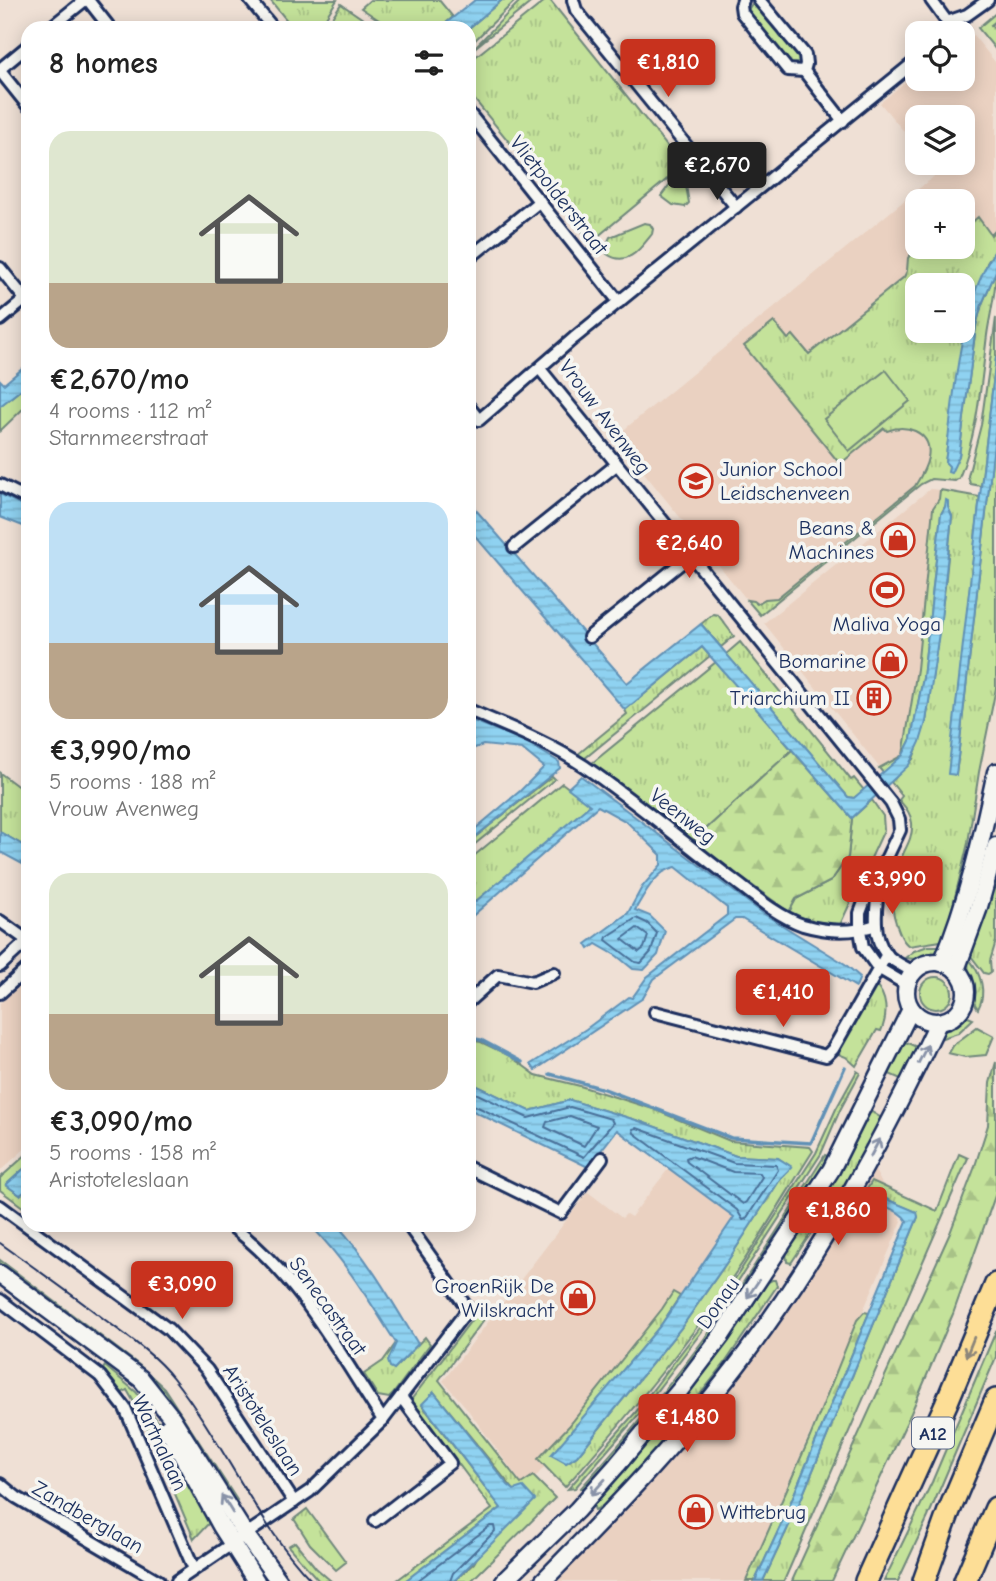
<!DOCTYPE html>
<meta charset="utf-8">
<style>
body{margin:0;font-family:"Comic Neue",sans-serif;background:#f6f6f6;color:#222;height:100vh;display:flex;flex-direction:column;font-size:26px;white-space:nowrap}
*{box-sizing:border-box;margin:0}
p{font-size:23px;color:#767676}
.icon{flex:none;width:38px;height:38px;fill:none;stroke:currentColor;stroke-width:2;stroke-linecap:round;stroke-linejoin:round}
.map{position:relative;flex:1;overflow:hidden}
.drawer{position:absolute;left:21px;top:21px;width:455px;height:1211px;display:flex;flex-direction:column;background:#fff;border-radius:21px;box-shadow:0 4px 18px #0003}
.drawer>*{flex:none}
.controls{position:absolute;left:905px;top:21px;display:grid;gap:14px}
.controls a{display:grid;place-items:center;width:70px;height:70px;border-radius:14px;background:#fff;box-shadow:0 4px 18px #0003;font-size:35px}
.price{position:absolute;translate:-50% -60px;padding:0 16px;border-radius:7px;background:#c8321e;color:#fff;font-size:23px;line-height:46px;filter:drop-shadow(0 2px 4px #0008)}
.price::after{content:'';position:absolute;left:50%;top:42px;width:21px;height:16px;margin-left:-10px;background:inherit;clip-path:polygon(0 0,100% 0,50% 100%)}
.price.active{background:#222;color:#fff}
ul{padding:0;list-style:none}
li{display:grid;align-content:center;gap:14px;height:371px;padding:0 28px}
li span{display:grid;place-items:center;height:217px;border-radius:21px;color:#555}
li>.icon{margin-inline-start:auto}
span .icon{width:126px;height:126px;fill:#fffc;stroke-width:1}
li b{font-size:30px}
h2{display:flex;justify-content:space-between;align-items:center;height:84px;padding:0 28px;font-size:30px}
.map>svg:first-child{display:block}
.built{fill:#ead1c1;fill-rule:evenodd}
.grass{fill:url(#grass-tufts);stroke:#70887c;stroke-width:2;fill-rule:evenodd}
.forest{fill:url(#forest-firs);stroke:#70887c;stroke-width:2}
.garden{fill:#c4e29a;stroke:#70887c;stroke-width:2}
.water{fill:url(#water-rules);stroke:#6191b6;stroke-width:2}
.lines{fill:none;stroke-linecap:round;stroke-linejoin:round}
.shore{stroke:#497099;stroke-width:2}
.stream{stroke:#6191b6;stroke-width:3.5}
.street-casing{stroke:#1b2f5e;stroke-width:16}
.secondary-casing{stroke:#1b2f5e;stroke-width:21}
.highway-casing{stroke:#1b2f5e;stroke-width:26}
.street{stroke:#f6f6f2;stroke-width:10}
.secondary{stroke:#f6f6f2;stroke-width:16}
.highway{stroke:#fdde96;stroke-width:21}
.tram{stroke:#1b2f5e;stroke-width:2}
.oneway{stroke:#8892a8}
.oneway2{stroke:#8c867a}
.labels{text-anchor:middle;stroke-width:7;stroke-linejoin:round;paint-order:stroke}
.shield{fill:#f6f6f2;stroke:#5d6b8a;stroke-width:2}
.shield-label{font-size:19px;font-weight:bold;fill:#1b2f5e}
.street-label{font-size:21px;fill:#1b2f5e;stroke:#f6f6f2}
.poi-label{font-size:21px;fill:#1b2f5e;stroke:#f6f6f2;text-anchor:end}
</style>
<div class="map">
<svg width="996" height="1581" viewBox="0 0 996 1581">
<defs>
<pattern id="grass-tufts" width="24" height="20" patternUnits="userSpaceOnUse" patternTransform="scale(1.75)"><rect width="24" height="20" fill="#c4e29a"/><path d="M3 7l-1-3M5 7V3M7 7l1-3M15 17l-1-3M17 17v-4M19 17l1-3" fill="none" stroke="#a8c287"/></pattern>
<pattern id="forest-firs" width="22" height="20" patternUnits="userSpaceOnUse" patternTransform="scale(1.75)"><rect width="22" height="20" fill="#c4e29a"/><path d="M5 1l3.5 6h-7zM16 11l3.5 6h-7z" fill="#a8c287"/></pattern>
<pattern id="water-rules" width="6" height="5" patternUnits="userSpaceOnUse" patternTransform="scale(1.75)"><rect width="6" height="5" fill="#8fd2f1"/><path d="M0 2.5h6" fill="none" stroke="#7bb5d1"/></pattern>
</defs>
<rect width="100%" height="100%" fill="#efe0d5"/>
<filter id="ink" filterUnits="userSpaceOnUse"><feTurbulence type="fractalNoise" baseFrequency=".0143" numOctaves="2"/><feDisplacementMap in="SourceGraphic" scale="14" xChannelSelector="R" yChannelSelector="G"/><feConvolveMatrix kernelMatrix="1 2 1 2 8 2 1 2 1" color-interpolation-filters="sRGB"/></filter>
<g filter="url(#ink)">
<!-- built -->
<g class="built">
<path d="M969 30 996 63V230L962 285H917V331L938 468 777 598 765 599 757 604 753 601 747 600 615 437 938 173 930 163H962V117H917V147L880 103 917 72V79H962L963 35ZM917 201H962V247H917Z"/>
<polygon points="930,489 940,490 939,499 933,508 917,669 903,755 879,767 764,623"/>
<polygon points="28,979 28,1146 0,1171 0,1003"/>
<polygon points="873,1167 902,1221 746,1581 549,1581 675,1447"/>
<polygon points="669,1168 734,1217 680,1296 673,1292 662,1309 569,1426 538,1459 545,1466 534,1479 522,1484 465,1406 443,1381 588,1192 622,1218 626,1214 631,1217"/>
</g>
<!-- grass -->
<g class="grass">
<polygon points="270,0 337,0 319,28 293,28"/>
<polygon points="370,0 439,0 453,17 440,28 391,28 361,8"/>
<polygon points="502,0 516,0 469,46 469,28"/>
<polygon points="521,0 534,0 472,50"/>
<polygon points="546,0 550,0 683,166 591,242 469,93 469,62"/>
<polygon points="341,4 363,19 359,25 362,28 325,28"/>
<polygon points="752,4 755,4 802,60 797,68 793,67 746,12"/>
<polygon points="996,13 996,21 991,25 996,31 996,50 978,28"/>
<polygon points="680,178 685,180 689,203 685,207 673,205 661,196 670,184"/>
<path d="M978 217 991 235 996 230V249L987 263 962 346 945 462 952 467 959 456 976 326 982 304 996 271C996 294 990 313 987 335 981 383 978 433 959 478L955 481 931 479 921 484 760 615 747 600 753 601 757 604 765 599 777 598 915 486C925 470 940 443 915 431 906 427 897 427 887 431L884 428 840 464 744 346 774 322 788 339 793 335 809 354 904 277 907 271 908 258 912 253H932L941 247H962L963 230ZM917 285H962V331H917Z"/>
<path d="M644 223 650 224 653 229 652 234C640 249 627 268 607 254L605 248 610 237Z"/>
<polygon points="996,318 996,357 981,486 970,484 968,476 981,425"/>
<polygon points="28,384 28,404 0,431 0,406"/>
<path d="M996 426V688L979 772 968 843 949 922 951 927 947 940 909 946C902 941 899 932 896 923 888 899 893 877 903 854 908 844 913 835 912 823 911 813 905 807 899 800L902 796 891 782 913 759 926 722 945 587 952 516 948 508V501L941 514 923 678 911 739 903 755 884 774 879 768 903 755 917 669 933 508 939 499 940 490 980 497 949 773 956 775Z"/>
<polygon points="713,614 718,615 734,636 721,647 701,624"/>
<polygon points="740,642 851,780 854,778 864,790 854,798 848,797 726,654"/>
<polygon points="702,647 710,656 584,759 577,755 627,714 625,710"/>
<polygon points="716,662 792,750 692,842 591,764"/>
<polygon points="0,773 28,794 28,848 0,832"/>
<polygon points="552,776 555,779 469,849 469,842"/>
<polygon points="562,783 591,805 469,907 469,860"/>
<polygon points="872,800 883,816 884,830 840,925 800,919 789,912 796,899 831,881 848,857 852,818"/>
<polygon points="996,869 996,941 990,961 991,972 988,974 984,973 968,952"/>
<path d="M928 946H943C936 961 920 960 905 958L914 951Z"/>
<path d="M969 959C981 973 987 993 978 1009 970 1000 967 970 969 959Z"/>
<path d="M874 983C888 996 888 1015 881 1031L877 1030 856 1066 846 1057 836 1053Z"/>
<polygon points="968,1017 973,1019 958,1033 936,1040 943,1028"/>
<polygon points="977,1027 994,1036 986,1055 965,1057 948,1053 952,1046"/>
<path d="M469 1040 481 1042 510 1056 536 1075 580 1086 653 1109 730 1141 810 1147 813 1151C786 1193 761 1237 732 1278 681 1352 625 1420 565 1487L538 1459 569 1426 662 1309 673 1292 680 1296 661 1325 552 1455 566 1463 577 1456 681 1328 729 1259 781 1178 791 1167 778 1158 736 1156 639 1121 570 1100 530 1111 469 1082Z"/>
<polygon points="901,1040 921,1049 903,1080 887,1073"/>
<polygon points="857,1071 860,1073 840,1110 821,1154 725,1301 639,1414 575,1488 568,1489 635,1413 722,1299 816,1153 836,1109"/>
<polygon points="872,1112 883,1119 851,1184 813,1230 791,1263 787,1262 786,1252 839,1172 868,1114"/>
<polygon points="28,1153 28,1165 6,1185 20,1195 28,1189 28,1204 24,1208 0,1190 0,1178"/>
<polygon points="959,1154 968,1158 784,1581 763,1581 799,1504 918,1217 916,1212 879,1196 872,1197 864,1194 872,1181 937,1211"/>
<path d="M825 1155 829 1157 828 1160 718 1328 679 1380 592 1484 586 1488H581C624 1439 666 1391 704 1339 747 1279 786 1217 825 1155Z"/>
<polygon points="0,1260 139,1365 164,1388 237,1500 231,1505 157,1389 0,1269"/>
<path d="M772 1280H775L777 1286 725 1363 654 1452 609 1503 595 1510 593 1505 596 1501C659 1433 717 1360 768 1282Z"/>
<polygon points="479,1310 485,1318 439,1380 521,1484 533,1476 555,1498 471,1581 454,1581 474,1563 514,1490 434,1392 422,1405 501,1508 405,1581 396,1581 492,1509 411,1400"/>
<polygon points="996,1331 996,1357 928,1517 898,1581 884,1581 932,1482"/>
<polygon points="425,1337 430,1344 393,1394 389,1398 378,1396 364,1374 383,1361 396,1343 394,1369"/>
<polygon points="105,1366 136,1392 159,1423 211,1517 207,1519 209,1523 194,1539 143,1418 127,1390 122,1393 103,1369"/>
<polygon points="307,1509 346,1562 336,1570 310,1544 294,1519"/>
<polygon points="295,1542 316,1568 331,1581 319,1581 288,1546"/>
</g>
<!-- forest -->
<g class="forest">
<polygon points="792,750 852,818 848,857 831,881 796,899 789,912 692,842"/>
<polygon points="996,1062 996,1193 953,1314 911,1413 832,1581 792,1581 950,1233 974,1169 988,1125 990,1083"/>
<polygon points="864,1312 869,1313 785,1516 755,1581 746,1581 810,1437 857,1320"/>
</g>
<!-- garden -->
<g class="garden">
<polygon points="886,370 910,401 849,451 824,419"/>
<circle cx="936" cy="993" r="16"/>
</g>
<!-- water -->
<g class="water">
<polygon points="475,0 502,0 469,28 440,28"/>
<path d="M996 249V271L982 304 976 326 959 456 951 473 948 472 949 466 945 462C955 394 958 306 996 249Z"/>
<polygon points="996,357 996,426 956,775 948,774"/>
<polygon points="28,364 28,384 0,406 0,380 4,384"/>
<polygon points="0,494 28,508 28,528 0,517"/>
<polygon points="946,500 948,501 948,507 952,516 941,619 926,722 920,742 909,765 852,818 702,647 625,710 469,529 469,502 627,683 701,624 848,797 854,798 903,755 911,739 923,678 941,514 945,507"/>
<polygon points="469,719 526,742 559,762 560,768 469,842 469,834 520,791 544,767 522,749 483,745 469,750"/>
<path d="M581 776 764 914 845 964 860 977 856 987 742 919H735L654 979 643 998 535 1070 531 1064 586 1029 629 997 632 998 647 977 727 915V908L676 867C655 871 645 893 635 910L650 916 665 931 658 955 644 970 633 969 617 956 596 944 589 949 586 944 628 913 642 887 661 865V855L627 822 598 806 469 919V907L590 805 568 788Z"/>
<polygon points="0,832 28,848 28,867 0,852"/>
<polygon points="469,1082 530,1111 570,1100 639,1121 736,1156 778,1158 792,1167 781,1178 729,1259 681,1328 577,1456 566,1463 551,1455 661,1325 734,1217 617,1130 588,1167 469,1109"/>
<polygon points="28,1165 28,1189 20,1195 6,1185"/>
<path d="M872 1196H879L917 1212 918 1217 799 1504 763 1581H755L785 1516 907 1221C900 1209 882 1208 872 1198Z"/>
<path d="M310 1225H337C369 1260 393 1303 418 1344L394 1369 390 1367 388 1361 396 1343C370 1302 345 1260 310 1225Z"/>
<polygon points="434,1392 508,1485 514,1490 523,1487 535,1500 454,1581 405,1581 501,1508 422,1404"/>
</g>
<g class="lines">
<!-- shore -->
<g class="shore">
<polygon points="636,918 647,923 657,933 651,952 641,963 635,962 606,940 607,937"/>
<polygon points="637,928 648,936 644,948 639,952 622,939"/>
<polyline points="469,1090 528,1118 570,1107 611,1119 613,1123 584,1157 469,1103"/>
<polygon points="570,1116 597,1126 584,1146 545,1127 547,1122"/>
<polygon points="637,1128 734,1163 776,1165 778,1170 746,1219 743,1220 737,1210 634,1133 633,1129"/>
<polygon points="691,1156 733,1172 760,1173 762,1177 746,1202 743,1204 687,1162 686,1158"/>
<polyline points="417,1581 490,1526 494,1526 495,1531 453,1573 450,1581"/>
</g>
<!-- stream -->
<g class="stream">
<polyline points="469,1038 481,1040 522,1062"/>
<polyline points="550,1074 604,1089 731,1138 811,1143 845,1067"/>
</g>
<defs>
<g id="street">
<polyline points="88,0 110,28"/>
<polyline points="250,0 273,28"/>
<polyline points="573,0 576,10 736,207"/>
<polyline points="743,0 741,6 742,13 788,70 804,71"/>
<polyline points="759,0 805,55 806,64 804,71 843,121"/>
<polyline points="931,0 947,22 946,33"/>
<polyline points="947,22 967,15 988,0"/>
<polyline points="50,28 85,0"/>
<polyline points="0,69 28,46"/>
<polyline points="0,71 28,106"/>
<polyline points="469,113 619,302"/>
<polyline points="469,258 540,201"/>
<polyline points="0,268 25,299"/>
<polyline points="0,320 28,297"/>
<polyline points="540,369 891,803 899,819 900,830 880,872 868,892 860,913 860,930 863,947 878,968 907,985"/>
<polyline points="469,407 479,420 574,338 917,60"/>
<polyline points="0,485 28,499"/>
<polyline points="514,547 616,465"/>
<polyline points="589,637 690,556"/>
<path d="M469 710C508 727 548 742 584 766 635 801 682 841 732 879 753 895 777 916 803 925 827 932 853 933 876 925"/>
<path d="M879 879C877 902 870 934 886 954 893 962 905 967 914 972"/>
<polyline points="0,921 28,941"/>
<polyline points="0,966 28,940"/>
<polyline points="0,993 28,968"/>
<polyline points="469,1001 498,975 533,982 554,973"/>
<polyline points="655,1012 826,1056 833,1049 887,954"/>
<polyline points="469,1168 561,1213 602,1158"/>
<polyline points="0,1206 168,1329 207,1370 294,1502"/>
<path d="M230 1225C299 1276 337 1350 383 1420"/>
<polyline points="0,1300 100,1376 125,1408 194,1569"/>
<polyline points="0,1484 16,1497 159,1581"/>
<polyline points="375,1521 450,1463 401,1397"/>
<polyline points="177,1581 310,1491 383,1420 468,1309 408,1225"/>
</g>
<g id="secondary">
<circle cx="936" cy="992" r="30"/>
<path d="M942 963C968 900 982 838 996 772"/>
<polyline points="956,970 978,910 996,846"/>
<polyline points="0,1274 141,1379 172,1418 245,1534 279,1581"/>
<polyline points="167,1428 221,1526 256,1581"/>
<polyline points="504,1581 577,1510 617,1465 680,1390 721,1336 831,1170 911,1009"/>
<path d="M543 1581C615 1508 686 1434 747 1352 823 1250 884 1137 938 1023"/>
</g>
<g id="highway">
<polyline points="866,1581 946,1404 996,1284"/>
<polyline points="924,1581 949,1511 996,1400"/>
<polyline points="965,1581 996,1508"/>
</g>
</defs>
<!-- street casing -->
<use href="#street" class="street-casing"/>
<!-- secondary casing -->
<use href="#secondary" class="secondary-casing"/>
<!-- highway casing -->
<use href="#highway" class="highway-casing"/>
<!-- street -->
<use href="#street" class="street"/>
<!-- secondary -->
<use href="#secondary" class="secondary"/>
<!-- highway -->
<use href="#highway" class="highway"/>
<!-- tram -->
<path class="tram" d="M0 1243C35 1268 70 1293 104 1319 128 1337 154 1354 173 1378 224 1442 255 1522 312 1581"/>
</g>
<!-- one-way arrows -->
<defs><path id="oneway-shaft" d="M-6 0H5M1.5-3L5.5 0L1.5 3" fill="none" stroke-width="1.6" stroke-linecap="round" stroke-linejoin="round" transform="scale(1.75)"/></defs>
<g class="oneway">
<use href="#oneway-shaft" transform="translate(923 1054) rotate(-63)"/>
<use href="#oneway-shaft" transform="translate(875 1148) rotate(-62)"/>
<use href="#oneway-shaft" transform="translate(753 1289) rotate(124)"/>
<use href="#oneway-shaft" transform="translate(598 1487) rotate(132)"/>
<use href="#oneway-shaft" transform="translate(227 1504) rotate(-122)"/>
</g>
<use class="oneway2" href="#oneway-shaft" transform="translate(970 1347) rotate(112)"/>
</g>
<!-- icons -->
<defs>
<symbol id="school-ring" viewBox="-11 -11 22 22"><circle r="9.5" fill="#f6f6f2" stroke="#c8321e" stroke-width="1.5"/><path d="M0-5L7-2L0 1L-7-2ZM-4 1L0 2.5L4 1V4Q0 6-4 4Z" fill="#c8321e"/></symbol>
<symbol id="shop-ring" viewBox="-11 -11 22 22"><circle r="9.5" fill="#f6f6f2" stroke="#c8321e" stroke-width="1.5"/><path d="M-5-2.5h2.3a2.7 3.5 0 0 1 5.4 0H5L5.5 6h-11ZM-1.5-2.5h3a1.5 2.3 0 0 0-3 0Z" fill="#c8321e"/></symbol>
<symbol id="stadium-ring" viewBox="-11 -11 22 22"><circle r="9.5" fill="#f6f6f2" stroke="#c8321e" stroke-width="1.5"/><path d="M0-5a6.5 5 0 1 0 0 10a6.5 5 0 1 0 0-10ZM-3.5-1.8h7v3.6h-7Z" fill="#c8321e"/></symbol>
<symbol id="building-ring" viewBox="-11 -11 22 22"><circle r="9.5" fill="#f6f6f2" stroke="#c8321e" stroke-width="1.5"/><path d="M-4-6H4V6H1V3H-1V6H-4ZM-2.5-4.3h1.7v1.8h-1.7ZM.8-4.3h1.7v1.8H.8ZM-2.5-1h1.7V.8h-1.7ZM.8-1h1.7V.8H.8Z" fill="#c8321e"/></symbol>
</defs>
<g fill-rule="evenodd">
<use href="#school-ring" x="677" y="462" width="38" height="38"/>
<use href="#shop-ring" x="879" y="521" width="38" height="38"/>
<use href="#stadium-ring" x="868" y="571" width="38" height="38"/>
<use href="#shop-ring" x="871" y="642" width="38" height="38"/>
<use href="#building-ring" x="855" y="679" width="38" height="38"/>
<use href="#shop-ring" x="559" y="1279" width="38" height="38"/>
<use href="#shop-ring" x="677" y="1493" width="38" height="38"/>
</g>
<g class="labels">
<!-- shield labels -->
<rect class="shield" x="912" y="1417.5" width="42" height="31" rx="5"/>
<g class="shield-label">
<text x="933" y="1440">A12</text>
</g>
<!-- street labels -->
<g class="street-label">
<text transform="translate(559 195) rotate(52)" y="7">Vlietpolderstraat</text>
<text transform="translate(605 417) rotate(53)" y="7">Vrouw Avenweg</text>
<text transform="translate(683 816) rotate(38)" y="7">Veenweg</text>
<text transform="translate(718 1303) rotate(-55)" y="7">Donau</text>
<text transform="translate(328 1306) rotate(54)" y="7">Senecastraat</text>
<text transform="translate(263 1420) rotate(57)" y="7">Aristoteleslaan</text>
<text transform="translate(160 1443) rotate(65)" y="7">Wartnalaan</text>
<text transform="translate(88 1517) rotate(30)" y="7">Zandberglaan</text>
</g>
<!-- poi labels -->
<g class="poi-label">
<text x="720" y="476" text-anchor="start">Junior School<tspan x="720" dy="24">Leidschenveen</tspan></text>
<text x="874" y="535">Beans &amp;<tspan x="874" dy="24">Machines</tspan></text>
<text x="887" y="631" text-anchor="middle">Maliva Yoga</text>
<text x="866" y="668">Bomarine</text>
<text x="850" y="705">Triarchium II</text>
<text x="554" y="1293">GroenRijk De<tspan x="554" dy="24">Wilskracht</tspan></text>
<text x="720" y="1519" text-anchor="start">Wittebrug</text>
</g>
</g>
</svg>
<div class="controls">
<a><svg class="icon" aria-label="locate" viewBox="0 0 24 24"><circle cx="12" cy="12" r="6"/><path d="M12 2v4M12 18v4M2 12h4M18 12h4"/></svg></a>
<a><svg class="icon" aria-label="layers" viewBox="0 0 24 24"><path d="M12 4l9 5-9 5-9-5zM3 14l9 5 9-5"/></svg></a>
<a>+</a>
<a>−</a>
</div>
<b class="price" style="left:668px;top:99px">€1,810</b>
<b class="price active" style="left:717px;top:202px">€2,670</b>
<b class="price" style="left:689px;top:580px">€2,640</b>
<b class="price" style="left:892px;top:916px">€3,990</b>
<b class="price" style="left:783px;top:1029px">€1,410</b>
<b class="price" style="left:838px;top:1247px">€1,860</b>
<b class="price" style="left:182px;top:1321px">€3,090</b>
<b class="price" style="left:687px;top:1454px">€1,480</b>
<section class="drawer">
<h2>8 homes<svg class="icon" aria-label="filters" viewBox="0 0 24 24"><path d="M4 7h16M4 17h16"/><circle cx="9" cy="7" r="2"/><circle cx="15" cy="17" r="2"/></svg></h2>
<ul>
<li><span style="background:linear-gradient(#dfe7d0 70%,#b9a48a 0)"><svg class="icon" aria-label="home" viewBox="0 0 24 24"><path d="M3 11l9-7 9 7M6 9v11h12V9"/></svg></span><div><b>€2,670/mo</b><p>4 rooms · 112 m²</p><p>Starnmeerstraat</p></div></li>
<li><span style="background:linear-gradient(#bfe0f5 65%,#b9a48a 0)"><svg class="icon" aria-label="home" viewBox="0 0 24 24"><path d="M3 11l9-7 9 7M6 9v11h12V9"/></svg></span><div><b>€3,990/mo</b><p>5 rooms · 188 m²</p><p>Vrouw Avenweg</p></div></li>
<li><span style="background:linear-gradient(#dfe7d0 65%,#b9a48a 0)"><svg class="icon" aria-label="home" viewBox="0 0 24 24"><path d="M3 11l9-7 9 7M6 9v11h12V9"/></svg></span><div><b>€3,090/mo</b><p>5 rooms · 158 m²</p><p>Aristoteleslaan</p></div></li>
</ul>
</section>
</div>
